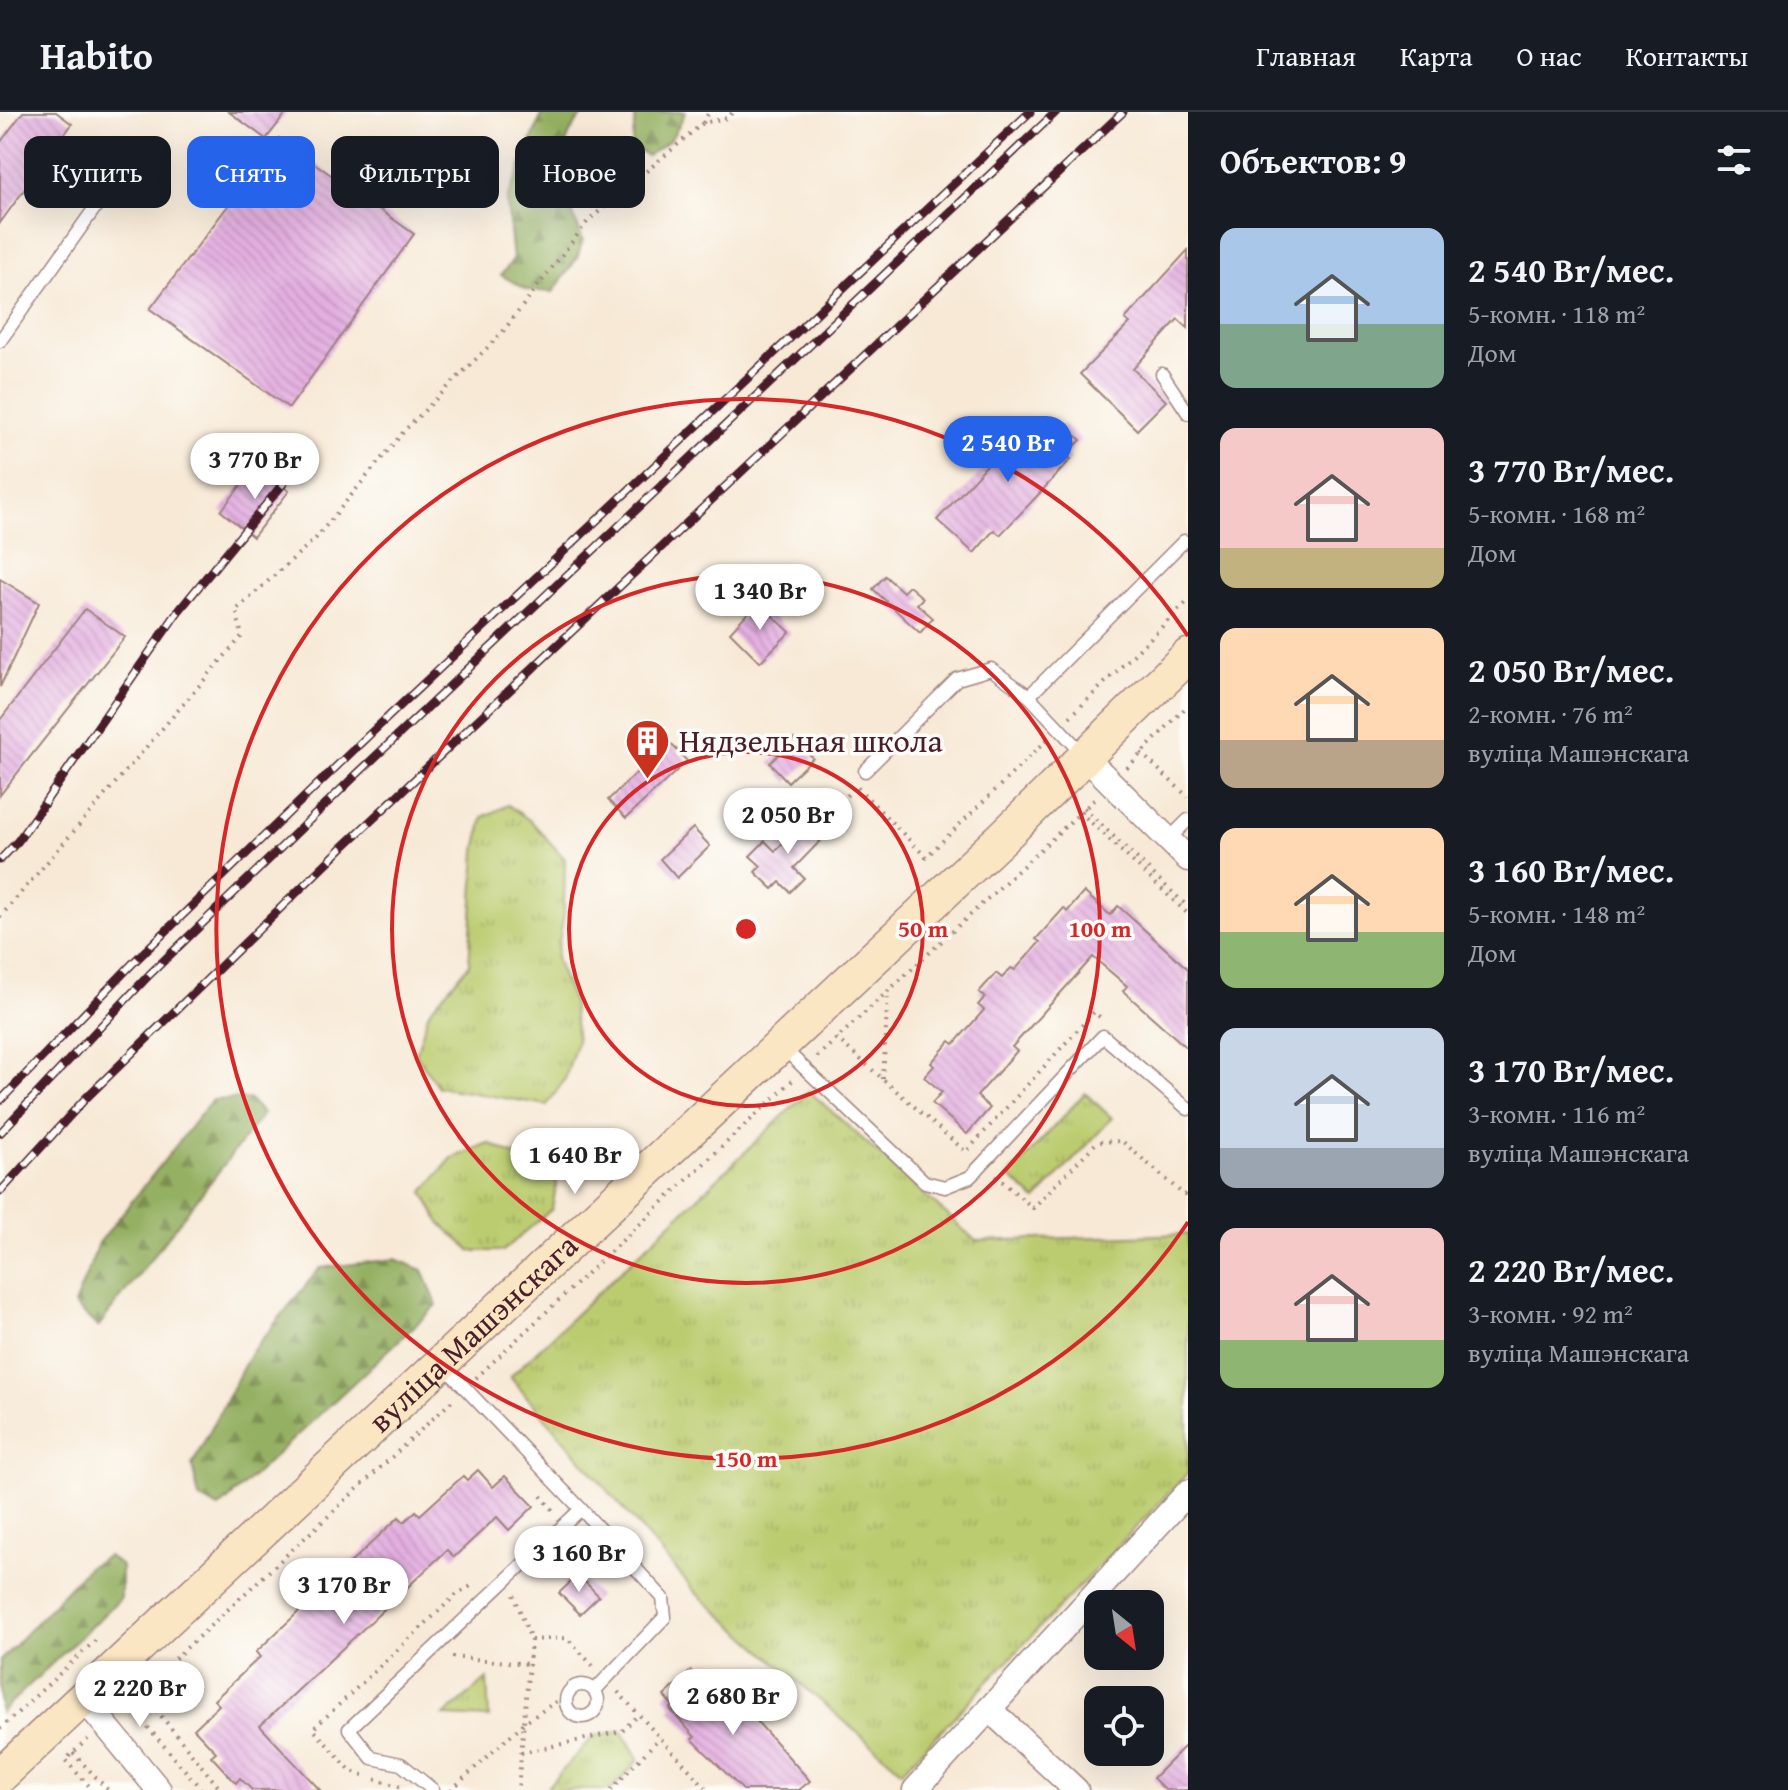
<!DOCTYPE html>
<html lang="ru">
<meta charset="utf-8">
<style>
body{margin:0;font-family:"Gentium Book Plus",serif;background:#242831;color:#f1f3f6;height:100vh;display:flex;flex-direction:column;font-size:30px;white-space:nowrap}
*{box-sizing:border-box;margin:0}
p{font-size:26px;color:#9ea1a6}
.icon{flex:none;width:44px;height:44px;fill:none;stroke:currentColor;stroke-width:2;stroke-linecap:round;stroke-linejoin:round}
.map{position:relative;flex:1;overflow:hidden}
.panel{display:flex;flex-direction:column;background:#171b24;width:600px}
.panel>*{flex:none}
.banner{position:absolute;left:24px;top:24px;width:760px;height:72px;display:flex;gap:16px}
.needle{width:52px;rotate:150deg}
.buttons{position:absolute;left:1084px;top:1478px;display:grid;gap:16px}
.buttons a{display:grid;place-items:center;width:80px;height:80px;border-radius:16px;background:#171b24;box-shadow:0 8px 32px #0002;font-size:40px}
.price{position:absolute;translate:-50% -68px;padding:0 18px;border-radius:28px;background:#fff;color:#222;font-size:26px;line-height:52px;filter:drop-shadow(0 2px 4px #0008)}
.price::after{content:'';position:absolute;left:50%;top:48px;width:24px;height:18px;margin-left:-12px;background:inherit;clip-path:polygon(0 0,100% 0,50% 100%)}
.price.on{background:#2563eb;color:#fff}
ul{padding:0;list-style:none}
li{display:flex;align-items:center;gap:24px;height:200px;padding:0 32px}
li span{display:grid;place-items:center;flex:none;width:224px;height:160px;border-radius:16px;color:#555}
li>.icon{margin-inline-start:auto}
span .icon{width:96px;height:96px;fill:#fffc;stroke-width:1}
li b{font-size:34px}
h2{display:flex;justify-content:space-between;align-items:center;height:96px;padding:0 32px;font-size:34px}
.tag{padding:0 28px;border-radius:16px;background:#171b24;box-shadow:0 8px 32px #0002;font-size:28px;line-height:72px}
.tag.on{background:#2563eb;color:#fff}
header{display:flex;align-items:center;gap:48px;box-sizing:border-box;height:112px;padding:0 40px;background:#171b24;border-bottom:2px solid #363941}
header strong{font-size:38px}
nav{display:flex;gap:44px;margin-inline-start:auto;font-size:28px}
main{display:flex;flex:1;min-height:0}
.map>svg:first-child{display:block}
.grass{fill:url(#grass-tufts);stroke:#82764d;stroke-width:2}
.forest{fill:url(#forest-firs);stroke:#6f6846;stroke-width:2}
.building{fill:url(#building-back-hatch)}
.lines{fill:none;stroke-linecap:round;stroke-linejoin:round}
.service-casing{stroke:#a08480;stroke-width:15}
.minor-casing{stroke:#a08480;stroke-width:27}
.secondary-casing{stroke:#a08480;stroke-width:37}
.path{stroke:#a08480;stroke-width:4;stroke-dasharray:2 6;stroke-linecap:butt}
.service{stroke:#fff;stroke-width:12}
.minor{stroke:#fff;stroke-width:24}
.secondary{stroke:#fbe6c4;stroke-width:34}
.rail-casing{stroke:#4a1f2b;stroke-width:9}
.rail{stroke:#fdfcf7;stroke-width:6;stroke-dasharray:18;stroke-linecap:butt}
.ring{fill:none;stroke:#d62828;stroke-width:4}
.labels{text-anchor:middle;stroke-width:7;stroke-linejoin:round;paint-order:stroke}
.poi-label{font-size:32px;fill:#4a1f2b;stroke:#fdfcf7;text-anchor:start}
.street-label{font-size:32px;fill:#4a1f2b;stroke:#fdfcf7}
.centre{fill:#d62828;stroke:#fdfcf7;stroke-width:4}
.ring-label{font-size:24px;text-anchor:middle;font-weight:bold;fill:#d62828;stroke:#fdfcf7;stroke-width:7;stroke-linejoin:round;paint-order:stroke}
</style>
<header>
<strong>Habito</strong>
<nav><a>Главная</a><a>Карта</a><a>О нас</a><a>Контакты</a></nav>
</header>
<main>
<div class="map">
<svg width="1188" height="1678" viewBox="0 0 1188 1678">
<defs>
<pattern id="grass-tufts" width="24" height="20" patternUnits="userSpaceOnUse" patternTransform="scale(2)"><rect width="24" height="20" fill="#bbcc6f"/><path d="M3 7l-1-3M5 7V3M7 7l1-3M15 17l-1-3M17 17v-4M19 17l1-3" fill="none" stroke="#a2af60"/></pattern>
<pattern id="forest-firs" width="22" height="20" patternUnits="userSpaceOnUse" patternTransform="scale(2)"><rect width="22" height="20" fill="#94b062"/><path d="M5 1l3.5 6h-7zM16 11l3.5 6h-7z" fill="#7b8f51"/></pattern>
<pattern id="building-back-hatch" width="6" height="6" patternUnits="userSpaceOnUse" patternTransform="scale(2)"><rect width="6" height="6" fill="#e3afe0"/><path d="M-1 5l2 2M0 0l6 6M5-1l2 2" fill="none" stroke="#c496c0"/></pattern>
</defs>
<rect width="100%" height="100%" fill="#fdfcf7"/>
<filter id="ink" filterUnits="userSpaceOnUse"><feTurbulence type="fractalNoise" baseFrequency=".0125" numOctaves="2"/><feDisplacementMap in="SourceGraphic" scale="16" xChannelSelector="R" yChannelSelector="G"/><feConvolveMatrix kernelMatrix="1 2 1 2 8 2 1 2 1" color-interpolation-filters="sRGB"/></filter>
<filter id="wash" filterUnits="userSpaceOnUse"><feTurbulence type="fractalNoise" baseFrequency=".006" numOctaves="4" result="noise"/><feDisplacementMap in="SourceGraphic" scale="32" xChannelSelector="R" yChannelSelector="G"/><feGaussianBlur stdDeviation="1.8" result="paint"/><feColorMatrix in="noise" values="0 0 0 0 0 0 0 0 0 0 0 0 0 0 0 0 0 1.4 0 .05"/><feComposite in="paint" operator="in"/></filter>
<g filter="url(#wash)">
<rect width="100%" height="100%" fill="#f7e9d6"/>
<!-- grass -->
<g class="grass">
<polygon points="508,693 532,710 565,747 564,801 556,847 572,888 577,929 565,967 547,993 438,975 416,942 429,899 469,853 476,739 483,705"/>
<polygon points="809,979 976,1129 1188,1122 1188,1361 902,1659 697,1482 510,1265"/>
<polygon points="1085,981 1112,1006 1036,1088 1009,1064"/>
<polygon points="488,1031 534,1052 557,1069 552,1097 503,1139 471,1139 440,1111 423,1080 452,1046"/>
<polygon points="487,1567 489,1606 444,1604"/>
<polygon points="622,1619 639,1648 611,1678 549,1678 547,1675 594,1624"/>
</g>
<!-- forest -->
<g class="forest">
<path d="M543 0H586C547 36 566 85 583 128L577 146 553 180 527 178 501 163 513 148 507 88Z"/>
<polygon points="636,0 686,0 671,27 647,44 632,33"/>
<polygon points="249,987 263,1002 98,1215 74,1193 99,1131 212,988"/>
<polygon points="395,1147 423,1158 437,1193 219,1396 199,1386 192,1353 250,1242 320,1156"/>
<polygon points="108,1444 121,1454 121,1486 0,1601 0,1549 89,1454"/>
</g>
<g id="blocks">
<!-- building -->
<g class="building">
<polygon points="23,0 56,0 72,12 0,111 0,31"/>
<polygon points="229,0 287,0 266,27"/>
<polygon points="279,26 414,122 289,296 150,197"/>
<polygon points="1188,138 1188,216 1178,207 1133,257 1166,289 1137,318 1080,262 1130,211 1125,207"/>
<polygon points="1028,308 1049,327 1063,312 1081,328 1066,343 1071,347 1039,382 1000,423 994,418 974,441 937,408"/>
<polygon points="256,354 289,379 253,425 221,399"/>
<polygon points="885,464 903,480 909,474 923,486 917,492 933,506 920,521 873,477"/>
<polygon points="0,467 39,491 0,575"/>
<polygon points="758,490 790,520 760,550 730,520"/>
<polygon points="85,497 125,525 0,683 0,608"/>
<polygon points="794,627 813,646 788,670 770,651"/>
<polygon points="669,630 687,649 626,706 608,688"/>
<polygon points="810,704 828,721 794,756 804,766 790,780 780,770 773,777 755,760 761,754 750,744 765,729 775,739"/>
<polygon points="693,716 710,734 677,766 660,747"/>
<polygon points="1084,780 1110,803 1118,794 1188,857 1188,937 1123,879 1127,874 1093,845 1012,935 1017,939 977,984 990,996 967,1022 932,991 942,980 924,965 934,954 931,951 950,929 954,932 984,898 978,893 985,885 979,880 996,861 1002,866 1011,856 1015,858 1040,830 1036,827 1064,796 1067,800"/>
<polygon points="478,1358 493,1375 505,1364 534,1394 509,1418 497,1405 454,1445 447,1438 260,1614 320,1678 252,1678 240,1666 236,1671 211,1644 216,1640 194,1617 219,1593 214,1588 260,1545 256,1540 399,1405 404,1410 416,1399 420,1403 463,1364 467,1368"/>
<polygon points="578,1463 599,1484 580,1502 559,1481"/>
<polygon points="691,1559 701,1569 705,1566 721,1583 728,1577 810,1669 799,1678 743,1678 692,1627 695,1625 670,1597 673,1594 664,1584"/>
<polygon points="1188,1631 1188,1678 1165,1678 1153,1666"/>
</g>
</g>
</g>
<g filter="url(#ink)">
<use href="#blocks" fill-opacity="0" stroke="#a08480" stroke-width="2"/>
<g class="lines">
<defs>
<g id="service">
<polyline points="0,229 129,48"/>
<polyline points="1162,262 1188,301"/>
<polyline points="1083,642 1029,584 1184,429"/>
<polyline points="865,659 957,567 991,557 1029,584"/>
<polyline points="1169,727 1188,708"/>
<polyline points="782,935 925,1070 945,1075 970,1065 1103,924 1188,997"/>
<polyline points="581,1397 663,1486 665,1505 595,1578"/>
<circle cx="582" cy="1589" r="16"/>
<polyline points="433,1678 401,1652 372,1646 349,1617 581,1397 442,1252"/>
</g>
<g id="minor">
<polyline points="1085,645 1188,747"/>
<polyline points="84,1587 159,1678"/>
<polyline points="989,1597 1076,1678"/>
<polyline points="915,1678 1188,1380"/>
</g>
<g id="secondary">
<path id="s1" d="M0 1664 1003 725 1188 544"/>
</g>
</defs>
<!-- service casing -->
<use href="#service" class="service-casing"/>
<!-- minor casing -->
<use href="#minor" class="minor-casing"/>
<!-- secondary casing -->
<use href="#secondary" class="secondary-casing"/>
<!-- path -->
<g class="path">
<polyline points="703,11 709,0"/>
<polyline points="1070,605 1188,489"/>
<polyline points="1141,641 1188,685"/>
<polyline points="1127,656 1188,593"/>
<polyline points="1084,696 1188,795"/>
<polyline points="1080,700 1188,802"/>
<polyline points="818,712 856,674 926,745 1047,628"/>
<polyline points="0,805 242,524 236,498 316,426 405,318 501,222 588,109 703,11 727,6 733,0"/>
<polyline points="836,926 966,1040 1094,900 1102,907"/>
<polyline points="817,945 1095,687"/>
<polyline points="883,967 888,880"/>
<polyline points="996,1064 1033,1096 1097,1030 1122,1029 1184,1083 1188,1079"/>
<polyline points="476,1266 793,968"/>
<polyline points="541,1384 554,1399"/>
<polyline points="514,1483 531,1528 518,1678"/>
<polyline points="531,1528 567,1526 595,1556"/>
<polyline points="452,1545 529,1552"/>
<polyline points="141,1579 221,1678"/>
<polyline points="618,1580 708,1678"/>
<polyline points="127,1591 202,1678"/>
<polyline points="122,1596 452,1289"/>
<polyline points="0,1617 98,1526"/>
<polyline points="88,1627 65,1648 93,1678"/>
<polyline points="73,1641 108,1678"/>
<polyline points="521,1641 622,1619 638,1603"/>
<polyline points="363,1663 351,1659 313,1617 456,1483 471,1474"/>
<polyline points="375,1667 401,1675"/>
<polyline points="451,1678 523,1612 567,1582"/>
<polyline points="611,1678 660,1625"/>
</g>
<!-- service -->
<use href="#service" class="service"/>
<!-- minor -->
<use href="#minor" class="minor"/>
<!-- secondary -->
<use href="#secondary" class="secondary"/>
<defs>
<g id="rail">
<polyline points="0,748 18,729 177,501 295,357"/>
<polyline points="0,989 135,849 370,622 1030,0"/>
<polyline points="0,1021 150,862 355,664 1056,0"/>
<polyline points="0,1080 85,987 343,735 1123,0"/>
</g>
</defs>
<!-- rail casing -->
<use href="#rail" class="rail-casing"/>
<!-- rail -->
<use href="#rail" class="rail"/>
</g>
</g>
<!-- distance rings -->
<g class="ring">
<circle cx="746" cy="817" r="177"/>
<circle cx="746" cy="817" r="354"/>
<path d="M1188 1110A530 530 0 1 1 1188 524"/>
</g>
<!-- icons -->
<defs>
<symbol id="building-pin" viewBox="-11 -11 22 30"><path d="M0 17L-7.5 6A9.5 9.5 0 1 1 7.5 6Z" fill="#c8321e" stroke="#fdfcf7"/><path d="M-4-6H4V6H1V3H-1V6H-4ZM-2.5-4.3h1.7v1.8h-1.7ZM.8-4.3h1.7v1.8H.8ZM-2.5-1h1.7V.8h-1.7ZM.8-1h1.7V.8H.8Z" fill="#fff"/></symbol>
</defs>
<g fill-rule="evenodd">
<use href="#building-pin" x="622" y="604" width="51" height="69"/>
</g>
<g class="labels">
<!-- poi labels -->
<g class="poi-label">
<text x="679" y="640">Нядзельная школа</text>
</g>
<!-- street labels -->
<g class="street-label">
<text dy="11" stroke="none"><textPath href="#s1" startOffset="648">вуліца Машэнскага</textPath></text>
</g>
</g>
<circle cx="746" cy="817" r="12" class="centre"/>
<g class="ring-label">
<text x="923" y="825">50 m</text>
<text x="1100" y="825">100 m</text>
<text x="746" y="1355">150 m</text>
</g>
</svg>
<div class="buttons">
<a><svg class="needle" viewBox="-14 -14 28 28"><path d="M0-13l5 13h-10z" fill="#e53935"/><path d="M0 13l5-13h-10z" fill="#9ea1a6"/></svg></a>
<a><svg class="icon" aria-label="locate" viewBox="0 0 24 24"><circle cx="12" cy="12" r="6"/><path d="M12 2v4M12 18v4M2 12h4M18 12h4"/></svg></a>
</div>
<b class="price on" style="left:1008px;top:372px">2 540 Br</b>
<b class="price" style="left:255px;top:389px">3 770 Br</b>
<b class="price" style="left:760px;top:520px">1 340 Br</b>
<b class="price" style="left:788px;top:744px">2 050 Br</b>
<b class="price" style="left:575px;top:1084px">1 640 Br</b>
<b class="price" style="left:579px;top:1482px">3 160 Br</b>
<b class="price" style="left:344px;top:1514px">3 170 Br</b>
<b class="price" style="left:140px;top:1617px">2 220 Br</b>
<b class="price" style="left:733px;top:1625px">2 680 Br</b>
<div class="banner">
<a class="tag">Купить</a>
<a class="tag on">Снять</a>
<a class="tag">Фильтры</a>
<a class="tag">Новое</a>
</div>
</div>
<section class="panel">
<h2>Объектов: 9<svg class="icon" aria-label="filters" viewBox="0 0 24 24"><path d="M4 7h16M4 17h16"/><circle cx="9" cy="7" r="2"/><circle cx="15" cy="17" r="2"/></svg></h2>
<ul>
<li><span style="background:linear-gradient(#a9c7e8 60%,#7fa58c 0)"><svg class="icon" aria-label="home" viewBox="0 0 24 24"><path d="M3 11l9-7 9 7M6 9v11h12V9"/></svg></span><div><b>2 540 Br/мес.</b><p>5-комн. · 118 m²</p><p>Дом</p></div></li>
<li><span style="background:linear-gradient(#f6c9c9 75%,#c2b280 0)"><svg class="icon" aria-label="home" viewBox="0 0 24 24"><path d="M3 11l9-7 9 7M6 9v11h12V9"/></svg></span><div><b>3 770 Br/мес.</b><p>5-комн. · 168 m²</p><p>Дом</p></div></li>
<li><span style="background:linear-gradient(#ffd9b3 70%,#b9a48a 0)"><svg class="icon" aria-label="home" viewBox="0 0 24 24"><path d="M3 11l9-7 9 7M6 9v11h12V9"/></svg></span><div><b>2 050 Br/мес.</b><p>2-комн. · 76 m²</p><p>вуліца Машэнскага</p></div></li>
<li><span style="background:linear-gradient(#ffd9b3 65%,#8fb573 0)"><svg class="icon" aria-label="home" viewBox="0 0 24 24"><path d="M3 11l9-7 9 7M6 9v11h12V9"/></svg></span><div><b>3 160 Br/мес.</b><p>5-комн. · 148 m²</p><p>Дом</p></div></li>
<li><span style="background:linear-gradient(#c9d6e8 75%,#9aa5b1 0)"><svg class="icon" aria-label="home" viewBox="0 0 24 24"><path d="M3 11l9-7 9 7M6 9v11h12V9"/></svg></span><div><b>3 170 Br/мес.</b><p>3-комн. · 116 m²</p><p>вуліца Машэнскага</p></div></li>
<li><span style="background:linear-gradient(#f6c9c9 70%,#8fb573 0)"><svg class="icon" aria-label="home" viewBox="0 0 24 24"><path d="M3 11l9-7 9 7M6 9v11h12V9"/></svg></span><div><b>2 220 Br/мес.</b><p>3-комн. · 92 m²</p><p>вуліца Машэнскага</p></div></li>
</ul>
</section>
</main>
